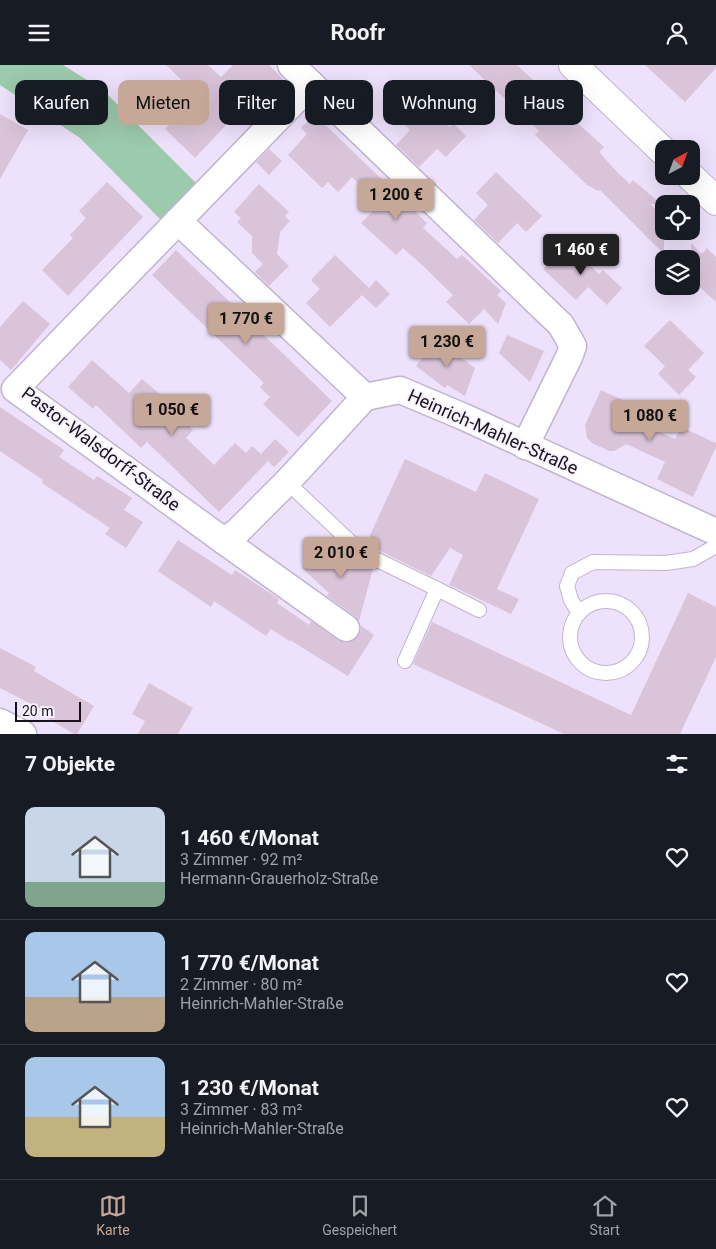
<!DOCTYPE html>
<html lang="de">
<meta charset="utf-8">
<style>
body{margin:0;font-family:Roboto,sans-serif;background:#20242c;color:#f1f3f6;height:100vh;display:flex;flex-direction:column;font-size:19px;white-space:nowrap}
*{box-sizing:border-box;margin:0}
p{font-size:16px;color:#9ea1a6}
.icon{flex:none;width:28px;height:28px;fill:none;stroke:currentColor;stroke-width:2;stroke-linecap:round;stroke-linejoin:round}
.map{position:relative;height:669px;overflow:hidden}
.details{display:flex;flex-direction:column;background:#171b24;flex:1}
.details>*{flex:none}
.hud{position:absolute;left:15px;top:15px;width:686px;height:45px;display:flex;gap:10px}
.needle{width:32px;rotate:41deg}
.controls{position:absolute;left:655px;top:75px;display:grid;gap:10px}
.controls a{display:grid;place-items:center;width:45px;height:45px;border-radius:10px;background:#171b24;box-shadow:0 5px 20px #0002;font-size:25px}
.scale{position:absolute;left:15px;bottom:12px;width:66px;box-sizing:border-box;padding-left:5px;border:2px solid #18131c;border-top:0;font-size:14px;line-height:18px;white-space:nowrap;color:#18131c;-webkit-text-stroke:4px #f7f2fd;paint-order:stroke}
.price{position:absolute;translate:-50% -42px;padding:0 11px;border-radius:5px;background:#c6a798;color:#111;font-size:16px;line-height:32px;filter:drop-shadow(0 1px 2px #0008)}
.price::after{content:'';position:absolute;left:50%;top:30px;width:15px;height:11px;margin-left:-8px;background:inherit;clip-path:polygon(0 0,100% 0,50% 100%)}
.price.on{background:#222;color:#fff}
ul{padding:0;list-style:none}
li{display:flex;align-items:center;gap:15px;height:125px;padding:0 25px}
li+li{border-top:1px solid #363941}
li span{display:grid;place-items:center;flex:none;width:140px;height:100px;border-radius:10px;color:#555}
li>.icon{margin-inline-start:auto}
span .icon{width:60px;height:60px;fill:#fffc;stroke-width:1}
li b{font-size:21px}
h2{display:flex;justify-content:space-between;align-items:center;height:60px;padding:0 25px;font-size:21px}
.chip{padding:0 18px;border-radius:10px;background:#171b24;box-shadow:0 5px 20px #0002;font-size:18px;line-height:45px}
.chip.on{background:#c6a798;color:#111}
header{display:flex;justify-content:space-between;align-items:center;height:65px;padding:0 25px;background:#171b24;font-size:22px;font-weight:700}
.tab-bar{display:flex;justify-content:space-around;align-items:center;height:70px;border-top:1px solid #363941;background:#171b24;font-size:14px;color:#9ea1a6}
.tab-bar a{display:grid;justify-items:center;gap:2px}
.tab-bar .on{color:#c6a798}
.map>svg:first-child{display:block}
.green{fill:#9ccaac}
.building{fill:#dac4da}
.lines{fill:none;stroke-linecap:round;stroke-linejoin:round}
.lane-casing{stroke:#c1b4ce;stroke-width:16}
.street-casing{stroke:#c1b4ce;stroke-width:29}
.secondary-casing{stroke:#c1b4ce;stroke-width:30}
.lane{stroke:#fff;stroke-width:14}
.street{stroke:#fff;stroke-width:26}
.secondary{stroke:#fff;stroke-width:28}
.labels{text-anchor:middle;stroke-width:4;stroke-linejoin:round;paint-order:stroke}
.street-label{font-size:18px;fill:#18131c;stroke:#f7f2fd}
</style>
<header><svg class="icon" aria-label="menu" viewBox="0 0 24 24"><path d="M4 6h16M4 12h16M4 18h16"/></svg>Roofr<svg class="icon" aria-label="person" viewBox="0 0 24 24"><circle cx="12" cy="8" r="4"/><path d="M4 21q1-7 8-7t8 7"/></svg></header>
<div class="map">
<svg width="716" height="669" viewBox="0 0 716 669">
<rect width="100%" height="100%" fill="#eee1fb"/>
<!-- green -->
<polygon class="green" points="0,0 63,0 103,25 197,119 161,155 80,73 0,20"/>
<!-- building -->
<g class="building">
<polygon points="166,0 208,0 221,12 233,0 269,0 284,15 252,49 244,41 195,93 165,64 197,30"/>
<polygon points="469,0 517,0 561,41 560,42 604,82 599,87 617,107 630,119 633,115 661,139 650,139 664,152 664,189 600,125 598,126 587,120 535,70 539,66"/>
<polygon points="645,0 716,0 716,3 685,37"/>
<polygon points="417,31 450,62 453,58 466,71 446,92 437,84 419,102 396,80 410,65 397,52"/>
<polygon points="0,49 28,65 0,114"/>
<polygon points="314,49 427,158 423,163 457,194 462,190 501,226 497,230 506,238 498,259 484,244 469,259 446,237 453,230 421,199 403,183 396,190 361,158 380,139 352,112 338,127 328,117 322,123 288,90 307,69 301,63"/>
<polygon points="269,84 282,96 269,110 256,97"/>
<polygon points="496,107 542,151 526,167 517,158 498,178 474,155 488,140 476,128"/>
<polygon points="107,117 143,152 68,231 42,205 73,173 70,170 86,153 79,146"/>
<polygon points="259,119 289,147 285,151 290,156 280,167 277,189 289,201 269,221 255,207 263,199 252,188 252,171 237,157 241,153 234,147"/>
<polygon points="691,178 702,189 707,183 716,192 716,237 691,214"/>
<polygon points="567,179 599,209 603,205 622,223 607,240 588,222 576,235 543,204"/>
<polygon points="176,185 332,336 298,372 263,339 270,332 260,322 264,318 152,210"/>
<polygon points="335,190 369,223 376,215 390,229 376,243 362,230 330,262 306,238 320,224 311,215"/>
<polygon points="23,236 50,259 11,305 0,295 0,262"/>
<polygon points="670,255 704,288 688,305 696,312 679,330 658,309 665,301 644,281"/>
<polygon points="507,270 544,286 530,317 499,288"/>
<polygon points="436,274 475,303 465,331 447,320 445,323 416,301"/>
<polygon points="92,295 129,328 142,314 187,352 184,356 193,365 186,373 214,400 235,378 246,388 252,381 261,389 275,374 289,387 274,402 268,396 219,447 147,377 141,383 96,340 93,344 68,322"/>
<polygon points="601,325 642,344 636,356 675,374 681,362 716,378 716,382 693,432 657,414 665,397 626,379 614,386 609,386 592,378 587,373 585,360"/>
<polygon points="0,342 64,385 59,392 94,415 97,411 132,433 124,445 143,457 126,483 105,469 110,463 42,418 43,415 0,386"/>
<polygon points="405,394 476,427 485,408 539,434 497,524 519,534 511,549 449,520 463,490 450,483 431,511 366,479"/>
<polygon points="178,475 232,510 235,505 279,534 277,538 309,560 311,556 338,575 345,578 353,576 358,571 361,565 360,560 374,570 348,611 290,575 289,576 271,564 266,571 214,536 211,542 158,506"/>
<polygon points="329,478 356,501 358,495 373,503 359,556 355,551 327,531 329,528 302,503"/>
<polygon points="688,528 716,542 716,592 680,669 564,669 413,599 432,557 631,650"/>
<polygon points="0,583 36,602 34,606 94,641 77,669 74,669 42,650 45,646 0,623"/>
<polygon points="149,618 193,643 178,669 138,669 145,656 132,649"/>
</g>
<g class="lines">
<defs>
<g id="lane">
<polyline points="287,417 361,487 437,524 405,596"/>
<polyline points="437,524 479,545"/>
<circle cx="606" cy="572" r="36"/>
<polyline points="579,548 571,535 567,521 572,508 593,497 666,498 693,494 716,481"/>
</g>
<g id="street">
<polyline points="291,0 311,19"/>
<polyline points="178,156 365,332 400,325 464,352 716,467"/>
<polyline points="365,332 287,417 237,467 224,476 15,324 311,19 561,260 573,281 569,292 525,381"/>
<polyline points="224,476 346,563"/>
<polyline points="0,657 23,669"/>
</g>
<g id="secondary">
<polyline points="573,0 664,87"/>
<polyline points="690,111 716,136"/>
</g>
</defs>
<!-- lane casing -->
<use href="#lane" class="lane-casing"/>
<!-- street casing -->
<use href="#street" class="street-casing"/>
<!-- secondary casing -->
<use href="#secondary" class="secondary-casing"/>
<!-- lane -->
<use href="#lane" class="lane"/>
<!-- street -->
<use href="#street" class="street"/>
<!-- secondary -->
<use href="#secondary" class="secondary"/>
</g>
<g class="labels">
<!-- street labels -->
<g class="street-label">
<text transform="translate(493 367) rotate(24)" y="6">Heinrich-Mahler-Straße</text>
<text transform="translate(101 384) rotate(37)" y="6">Pastor-Walsdorff-Straße</text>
</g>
</g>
</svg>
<div class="controls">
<a><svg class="needle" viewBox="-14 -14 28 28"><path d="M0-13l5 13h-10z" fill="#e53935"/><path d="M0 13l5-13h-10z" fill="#9ea1a6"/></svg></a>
<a><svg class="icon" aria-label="locate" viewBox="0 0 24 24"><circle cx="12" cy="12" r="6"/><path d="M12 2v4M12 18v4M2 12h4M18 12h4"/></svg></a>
<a><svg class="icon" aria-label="layers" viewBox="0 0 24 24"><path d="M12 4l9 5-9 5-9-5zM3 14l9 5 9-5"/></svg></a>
</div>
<div class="scale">20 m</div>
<b class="price" style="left:396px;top:156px">1 200 €</b>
<b class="price on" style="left:581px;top:211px">1 460 €</b>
<b class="price" style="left:246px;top:280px">1 770 €</b>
<b class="price" style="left:447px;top:303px">1 230 €</b>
<b class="price" style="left:172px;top:371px">1 050 €</b>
<b class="price" style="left:650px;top:377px">1 080 €</b>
<b class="price" style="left:341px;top:514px">2 010 €</b>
<div class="hud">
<a class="chip">Kaufen</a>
<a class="chip on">Mieten</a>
<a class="chip">Filter</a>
<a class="chip">Neu</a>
<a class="chip">Wohnung</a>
<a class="chip">Haus</a>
</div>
</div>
<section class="details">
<h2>7 Objekte<svg class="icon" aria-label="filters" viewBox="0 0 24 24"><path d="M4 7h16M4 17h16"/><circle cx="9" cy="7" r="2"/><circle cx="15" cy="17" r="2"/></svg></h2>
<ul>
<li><span style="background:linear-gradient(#c9d6e8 75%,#7fa58c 0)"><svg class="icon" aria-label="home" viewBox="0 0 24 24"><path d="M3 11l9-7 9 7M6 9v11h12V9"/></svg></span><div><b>1 460 €/Monat</b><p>3 Zimmer · 92 m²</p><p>Hermann-Grauerholz-Straße</p></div><svg class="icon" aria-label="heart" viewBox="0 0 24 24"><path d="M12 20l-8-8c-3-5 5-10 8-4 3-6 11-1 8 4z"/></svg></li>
<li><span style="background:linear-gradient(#a9c7e8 65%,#b9a48a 0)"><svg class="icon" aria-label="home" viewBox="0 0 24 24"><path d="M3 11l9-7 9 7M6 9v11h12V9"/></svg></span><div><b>1 770 €/Monat</b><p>2 Zimmer · 80 m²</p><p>Heinrich-Mahler-Straße</p></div><svg class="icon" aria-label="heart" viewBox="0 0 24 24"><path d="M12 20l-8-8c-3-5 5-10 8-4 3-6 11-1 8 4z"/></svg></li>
<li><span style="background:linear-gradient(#a9c7e8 60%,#c2b280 0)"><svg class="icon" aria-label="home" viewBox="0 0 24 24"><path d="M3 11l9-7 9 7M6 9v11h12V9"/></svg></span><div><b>1 230 €/Monat</b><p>3 Zimmer · 83 m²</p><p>Heinrich-Mahler-Straße</p></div><svg class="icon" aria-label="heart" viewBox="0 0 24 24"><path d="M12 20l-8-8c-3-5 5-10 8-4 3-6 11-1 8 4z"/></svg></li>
</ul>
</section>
<nav class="tab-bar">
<a class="on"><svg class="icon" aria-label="map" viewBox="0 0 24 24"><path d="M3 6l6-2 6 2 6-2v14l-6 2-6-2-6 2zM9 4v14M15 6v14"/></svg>Karte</a>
<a><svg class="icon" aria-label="saved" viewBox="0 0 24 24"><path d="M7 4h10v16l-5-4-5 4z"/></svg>Gespeichert</a>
<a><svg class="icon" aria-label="home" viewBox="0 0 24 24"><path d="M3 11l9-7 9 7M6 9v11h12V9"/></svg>Start</a>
</nav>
